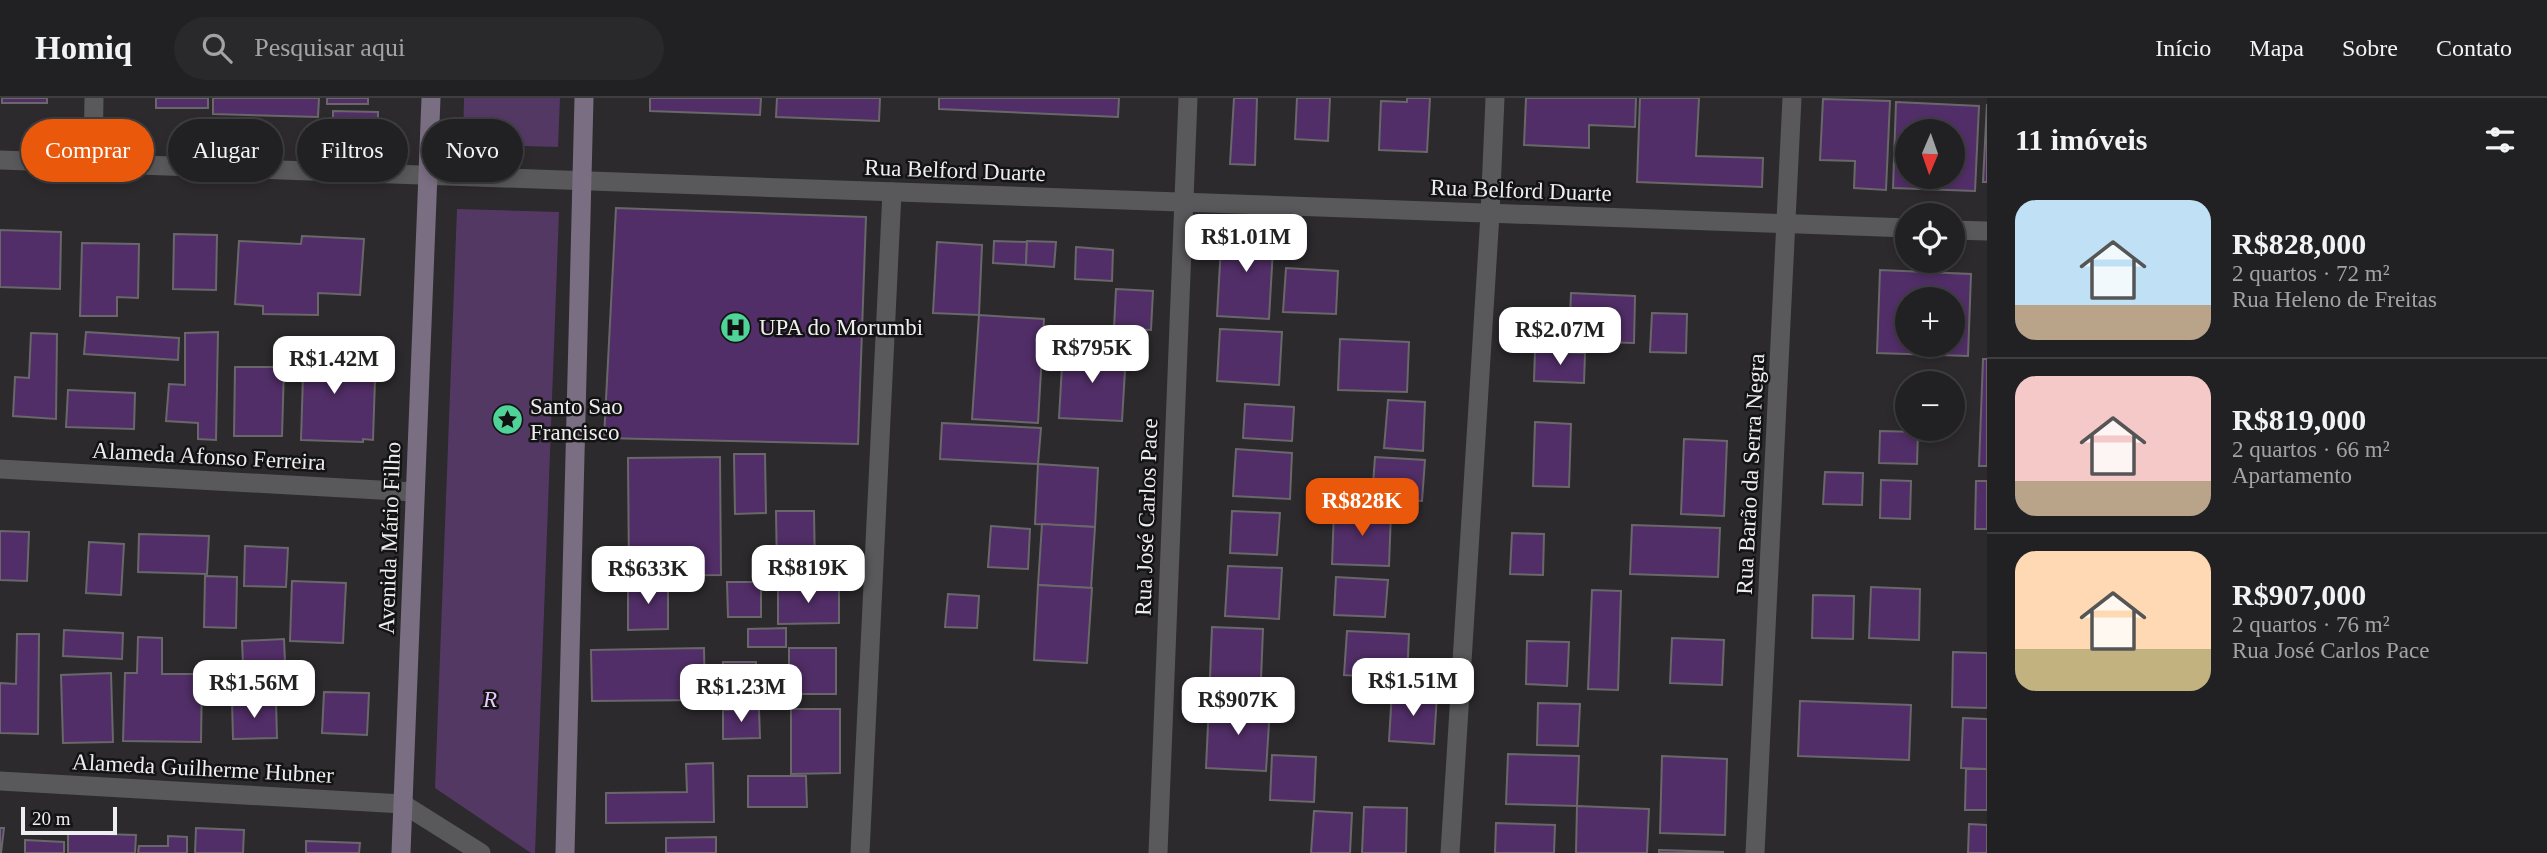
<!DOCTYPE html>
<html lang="pt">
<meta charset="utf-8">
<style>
body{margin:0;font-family:Georgia,serif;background:#29282a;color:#f1f3f6;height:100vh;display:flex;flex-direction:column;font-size:26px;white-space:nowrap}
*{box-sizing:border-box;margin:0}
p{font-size:23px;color:#a2a3a5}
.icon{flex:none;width:38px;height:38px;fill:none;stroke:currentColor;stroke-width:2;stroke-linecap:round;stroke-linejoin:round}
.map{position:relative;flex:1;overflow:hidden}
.sheet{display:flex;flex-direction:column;background:#212022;width:560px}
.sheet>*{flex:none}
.guide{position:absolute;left:21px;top:21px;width:665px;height:63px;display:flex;gap:14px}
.needle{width:46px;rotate:182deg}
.fabs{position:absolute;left:1895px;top:21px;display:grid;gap:14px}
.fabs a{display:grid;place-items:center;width:70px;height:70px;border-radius:50%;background:#212022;box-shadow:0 4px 10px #0003,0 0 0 2px #3e3e40;font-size:35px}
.scale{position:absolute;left:21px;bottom:18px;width:96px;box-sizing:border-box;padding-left:7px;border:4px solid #eeedef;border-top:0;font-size:19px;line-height:24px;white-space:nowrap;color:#eeedef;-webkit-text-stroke:5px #141314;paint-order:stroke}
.price{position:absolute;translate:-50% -60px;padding:0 16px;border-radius:14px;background:#fff;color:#222;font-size:23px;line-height:46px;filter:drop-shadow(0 2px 4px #0008)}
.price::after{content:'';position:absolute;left:50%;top:42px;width:21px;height:16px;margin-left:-10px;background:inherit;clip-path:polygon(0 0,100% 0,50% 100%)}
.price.on{background:#ea580c;color:#fff}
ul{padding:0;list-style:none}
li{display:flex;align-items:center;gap:21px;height:175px;padding:0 28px}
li+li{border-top:2px solid #3e3e40}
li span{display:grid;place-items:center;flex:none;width:196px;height:140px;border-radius:21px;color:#555}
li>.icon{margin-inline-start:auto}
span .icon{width:84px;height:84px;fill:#fffc;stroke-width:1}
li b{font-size:30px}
h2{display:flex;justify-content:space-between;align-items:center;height:84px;padding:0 28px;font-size:30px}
.chip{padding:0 24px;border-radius:32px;background:#212022;box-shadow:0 4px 10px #0003,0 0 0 2px #3e3e40;font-size:24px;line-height:63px}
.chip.on{background:#ea580c;color:#fff}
header{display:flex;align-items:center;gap:42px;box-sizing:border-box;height:98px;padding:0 35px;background:#212022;border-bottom:2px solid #3e3e40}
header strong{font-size:33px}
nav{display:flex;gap:38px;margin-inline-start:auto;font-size:24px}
.search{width:490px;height:63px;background:#29282a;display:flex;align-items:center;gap:18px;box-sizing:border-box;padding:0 24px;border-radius:38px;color:#a2a3a5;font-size:26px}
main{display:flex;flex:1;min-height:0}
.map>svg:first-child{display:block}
.green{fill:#533864}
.building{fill:#512e67;stroke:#69676a;stroke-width:2;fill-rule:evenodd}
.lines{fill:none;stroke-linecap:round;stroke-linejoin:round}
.minor{stroke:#59585a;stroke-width:19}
.secondary{stroke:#7a6e82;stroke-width:19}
.labels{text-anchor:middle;stroke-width:5;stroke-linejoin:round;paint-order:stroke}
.street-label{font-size:23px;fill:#eeedef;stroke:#141314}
.poi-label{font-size:23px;fill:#eeedef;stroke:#141314;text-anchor:start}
.park-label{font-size:23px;font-style:italic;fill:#e6c7fc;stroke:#141314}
</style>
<header>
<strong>Homiq</strong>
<div class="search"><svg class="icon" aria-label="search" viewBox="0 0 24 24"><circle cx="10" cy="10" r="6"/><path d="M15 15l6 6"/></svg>Pesquisar aqui</div>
<nav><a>Início</a><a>Mapa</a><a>Sobre</a><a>Contato</a></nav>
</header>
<main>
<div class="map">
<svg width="1987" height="755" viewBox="0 0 1987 755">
<rect width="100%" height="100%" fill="#2c2a2d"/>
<!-- green -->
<g class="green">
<polygon points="464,0 560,0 558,49 463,46"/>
<polygon points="457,111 559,114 535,755 531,755 435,690"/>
</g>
<!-- building -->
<g class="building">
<rect x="2" y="0" width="45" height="5"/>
<rect x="156" y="0" width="52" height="10"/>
<polygon points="213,0 319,0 318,19 213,16"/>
<rect x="327" y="0" width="41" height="6"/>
<polygon points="650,0 761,0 760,17 650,13"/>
<polygon points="777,0 880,0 879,23 776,19"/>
<polygon points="939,0 1119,0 1118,19 939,11"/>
<polygon points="1234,0 1257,0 1255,67 1230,66"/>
<polygon points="1297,0 1330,0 1328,43 1295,41"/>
<polygon points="1407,0 1430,0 1427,54 1379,52 1381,3 1407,4"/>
<polygon points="1526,0 1636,0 1635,29 1589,27 1589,50 1524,47"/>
<polygon points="1640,0 1699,0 1696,58 1763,60 1762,89 1637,84"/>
<polygon points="1823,1 1890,3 1886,92 1854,90 1855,63 1820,62"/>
<path d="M1896 4 1979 8 1975 93 1893 90ZM1908 33H1953V79H1908Z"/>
<polygon points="1987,6 1987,84 1983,84"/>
<polygon points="333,13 378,14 378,44 333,43"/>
<polygon points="616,110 866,119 858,346 604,340"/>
<polygon points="1222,130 1274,133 1269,221 1217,218"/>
<polygon points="0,132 61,134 60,191 0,189"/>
<polygon points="174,136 217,137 216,192 173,191"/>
<polygon points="302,138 364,141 360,197 318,195 318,217 263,216 263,208 235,206 239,143 301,146"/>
<polygon points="994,143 1027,144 1026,167 993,165"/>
<polygon points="1027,143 1056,144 1054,169 1026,167"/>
<polygon points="937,144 982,147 979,217 933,215"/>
<polygon points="82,145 139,146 138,200 117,199 117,218 80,218"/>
<polygon points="1076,149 1113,152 1112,183 1075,181"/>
<polygon points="1286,170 1338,173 1336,216 1283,214"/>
<path d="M1880 172 1971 176 1968 258 1877 255ZM1908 201H1953V247H1908Z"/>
<polygon points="1116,191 1153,193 1151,232 1114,230"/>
<polygon points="1571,195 1635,198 1634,245 1569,243"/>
<polygon points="1652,215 1687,216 1686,255 1650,254"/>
<polygon points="979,217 1044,221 1038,325 972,321"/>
<polygon points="1220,231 1282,234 1279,287 1217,283"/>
<polygon points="86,234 179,240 178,262 84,256"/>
<polygon points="218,234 216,342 198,341 198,325 166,323 169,286 185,287 185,235"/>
<polygon points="31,235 57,236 56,321 13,318 15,279 29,280"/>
<polygon points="302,241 344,243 343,275 364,276 364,281 375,281 373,342 363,341 363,344 301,342 303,277 299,277"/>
<polygon points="1340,241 1409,244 1407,294 1338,292"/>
<polygon points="1063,251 1126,255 1122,323 1059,320"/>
<polygon points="1535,253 1585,255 1584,285 1534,283"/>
<polygon points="1983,261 1987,261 1987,368 1979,368"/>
<polygon points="235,269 284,269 282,338 234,338"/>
<polygon points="68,292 135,295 134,331 66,329"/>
<polygon points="1388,302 1425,304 1423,353 1384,350"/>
<polygon points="1245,306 1294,309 1292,343 1243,340"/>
<polygon points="1535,324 1571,326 1569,389 1533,388"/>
<polygon points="942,325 1041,330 1038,366 940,361"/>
<polygon points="1880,333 1918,334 1917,366 1879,365"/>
<polygon points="1684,341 1727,343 1724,418 1681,416"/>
<polygon points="1236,351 1292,355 1290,401 1233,398"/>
<polygon points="734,356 765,356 766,415 735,416"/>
<polygon points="720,359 721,477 629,478 628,360"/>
<polygon points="1375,359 1425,362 1422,403 1372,400"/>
<polygon points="1038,366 1098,370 1095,429 1035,426"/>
<polygon points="1825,374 1863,375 1862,407 1823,406"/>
<polygon points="1881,382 1911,383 1910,421 1880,420"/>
<polygon points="1976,383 1987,383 1987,431 1975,431"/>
<polygon points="1334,412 1391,414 1389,468 1332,466"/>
<polygon points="776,413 814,413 815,474 777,475"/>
<polygon points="1232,413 1280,415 1277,457 1230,455"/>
<polygon points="1042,426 1095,429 1091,490 1038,487"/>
<polygon points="1632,427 1720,430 1718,479 1630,476"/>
<polygon points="991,428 1030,431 1028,471 988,469"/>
<polygon points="0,433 29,434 27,483 0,482"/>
<polygon points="1512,435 1544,436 1543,477 1510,476"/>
<polygon points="139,436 209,438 207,476 138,474"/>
<polygon points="89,444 124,446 121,497 86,495"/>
<polygon points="245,448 288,450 286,489 244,488"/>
<polygon points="1228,468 1282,470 1279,521 1225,518"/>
<polygon points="205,478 237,479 236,530 204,529"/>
<polygon points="1336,479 1388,482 1385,519 1334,517"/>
<polygon points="292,483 346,485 343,545 290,543"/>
<polygon points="628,484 668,484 668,531 628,532"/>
<polygon points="727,484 761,484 761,519 728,519"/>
<polygon points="1038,487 1092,490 1087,565 1034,562"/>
<polygon points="778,489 839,489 839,525 778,526"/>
<polygon points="1871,489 1920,491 1919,542 1869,540"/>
<polygon points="1592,492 1621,493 1618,592 1588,591"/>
<polygon points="948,496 979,498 977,530 945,529"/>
<polygon points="1813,497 1854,498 1853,541 1812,540"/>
<polygon points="1212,529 1263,531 1261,581 1210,580"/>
<polygon points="786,530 786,549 748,549 748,531"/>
<polygon points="64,532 123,535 122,561 63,558"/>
<polygon points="1347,533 1409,536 1407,581 1344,577"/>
<polygon points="17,536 39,536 38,636 0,635 0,585 16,586"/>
<polygon points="138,539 162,540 162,576 202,576 201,644 123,643 125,575 137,575"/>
<polygon points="1672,540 1724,542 1722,587 1670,585"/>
<polygon points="284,541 285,564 243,566 242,543"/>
<polygon points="1527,543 1569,544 1567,588 1526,586"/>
<polygon points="704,550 705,602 592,603 591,552"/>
<rect x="789" y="550" width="47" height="46"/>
<polygon points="1953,554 1987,555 1987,610 1952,609"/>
<rect x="723" y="564" width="33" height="33"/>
<polygon points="111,575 113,644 63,645 61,577"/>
<polygon points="1392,593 1437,596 1434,646 1389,643"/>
<polygon points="324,594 369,595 367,637 322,635"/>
<polygon points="276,602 277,640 233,641 232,603"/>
<polygon points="1800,603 1911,607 1909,662 1798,658"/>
<polygon points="1209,605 1270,609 1266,673 1206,670"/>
<polygon points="1538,605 1580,606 1578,648 1537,647"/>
<polygon points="759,611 760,640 723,641 723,612"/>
<polygon points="791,611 840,611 840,675 791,676"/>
<polygon points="1963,620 1987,621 1987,671 1961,670"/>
<polygon points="1508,656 1579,658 1577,708 1506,706"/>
<polygon points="1272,657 1316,659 1314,704 1270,702"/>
<polygon points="1662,658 1727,661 1725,737 1660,735"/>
<polygon points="713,665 714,724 606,725 606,695 687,694 686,666"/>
<polygon points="1966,671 1987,671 1987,712 1965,712"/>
<polygon points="748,678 806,678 807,709 748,709"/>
<polygon points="1577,708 1649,711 1647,755 1576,755"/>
<polygon points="1364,709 1407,710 1406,755 1362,755"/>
<polygon points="1314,713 1352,715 1350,755 1311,755"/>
<polygon points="1496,725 1555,727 1554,755 1495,755"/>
<polygon points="1969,726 1987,727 1987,755 1968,755"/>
<polygon points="0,730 4,730 1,755 0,755"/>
<polygon points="196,730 244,732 243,755 195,755"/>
<polygon points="68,735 136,737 135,755 68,755"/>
<polygon points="168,738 187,739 187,755 138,755 139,748 168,748"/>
<polygon points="716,739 716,755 666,755 666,740"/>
<polygon points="25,742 64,744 64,755 25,755"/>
<polygon points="306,743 360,745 359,755 306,755"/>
<polygon points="1659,752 1723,754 1723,755 1659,755"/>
</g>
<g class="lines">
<!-- minor -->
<g class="minor">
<polyline points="0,62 1908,130"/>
<polyline points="93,66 94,0"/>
<polyline points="1953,132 1987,133"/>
<polyline points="0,371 415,394"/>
<polyline points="0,683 403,706 481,755"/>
<polyline points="860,755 892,94"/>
<polyline points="1158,755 1188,0"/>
<polyline points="1450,755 1490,116 1495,0"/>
<polyline points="1755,755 1792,0"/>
</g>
<!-- secondary -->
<g class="secondary">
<polyline points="401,755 431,0"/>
<polyline points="565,755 584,0"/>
</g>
</g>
<!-- icons -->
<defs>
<symbol id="hospital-disc" viewBox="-11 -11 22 22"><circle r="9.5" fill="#4fd399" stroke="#141314"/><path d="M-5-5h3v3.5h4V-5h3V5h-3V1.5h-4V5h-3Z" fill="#111"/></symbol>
<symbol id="sight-disc" viewBox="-11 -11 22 22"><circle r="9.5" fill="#4fd399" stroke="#141314"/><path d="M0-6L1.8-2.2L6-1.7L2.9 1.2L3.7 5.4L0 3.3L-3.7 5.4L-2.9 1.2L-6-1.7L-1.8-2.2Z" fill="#111"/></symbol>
</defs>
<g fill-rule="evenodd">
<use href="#hospital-disc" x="718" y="212" width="35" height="35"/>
<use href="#sight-disc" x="490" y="304" width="35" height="35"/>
</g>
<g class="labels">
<!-- street labels -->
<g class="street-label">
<text transform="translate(955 72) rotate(2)" y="8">Rua Belford Duarte</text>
<text transform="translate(1521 92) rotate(2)" y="8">Rua Belford Duarte</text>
<text transform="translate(209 358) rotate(3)" y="8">Alameda Afonso Ferreira</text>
<text transform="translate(1750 376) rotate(-87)" y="8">Rua Barão da Serra Negra</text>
<text transform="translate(1146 419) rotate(-88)" y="8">Rua José Carlos Pace</text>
<text transform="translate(389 440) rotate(-88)" y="8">Avenida Mário Filho</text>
<text transform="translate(203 670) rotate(3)" y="8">Alameda Guilherme Hubner</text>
</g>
<!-- poi labels -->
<g class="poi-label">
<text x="759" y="237">UPA do Morumbi</text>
<text x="530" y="316">Santo Sao<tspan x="530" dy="26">Francisco</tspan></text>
</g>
<!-- park labels -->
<g class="park-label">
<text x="490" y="609">R</text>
</g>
</g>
</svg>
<div class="fabs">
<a><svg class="needle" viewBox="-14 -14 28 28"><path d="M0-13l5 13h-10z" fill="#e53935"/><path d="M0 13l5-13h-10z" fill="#a2a3a5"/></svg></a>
<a><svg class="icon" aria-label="locate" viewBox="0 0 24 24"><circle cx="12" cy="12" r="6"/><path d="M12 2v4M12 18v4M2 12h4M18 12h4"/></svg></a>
<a>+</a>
<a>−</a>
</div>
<div class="scale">20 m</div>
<b class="price" style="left:1246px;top:176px">R$1.01M</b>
<b class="price" style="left:1560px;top:269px">R$2.07M</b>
<b class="price" style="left:1092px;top:287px">R$795K</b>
<b class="price" style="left:334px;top:298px">R$1.42M</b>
<b class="price on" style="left:1362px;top:440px">R$828K</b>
<b class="price" style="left:808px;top:507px">R$819K</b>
<b class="price" style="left:648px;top:508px">R$633K</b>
<b class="price" style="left:1413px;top:620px">R$1.51M</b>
<b class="price" style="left:254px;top:622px">R$1.56M</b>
<b class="price" style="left:741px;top:626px">R$1.23M</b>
<b class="price" style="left:1238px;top:639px">R$907K</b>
<div class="guide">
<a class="chip on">Comprar</a>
<a class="chip">Alugar</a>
<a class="chip">Filtros</a>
<a class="chip">Novo</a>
</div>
</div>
<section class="sheet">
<h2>11 imóveis<svg class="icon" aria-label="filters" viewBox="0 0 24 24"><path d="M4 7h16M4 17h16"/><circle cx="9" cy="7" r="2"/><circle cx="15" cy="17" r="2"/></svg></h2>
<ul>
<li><span style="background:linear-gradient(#bfe0f5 75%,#b9a48a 0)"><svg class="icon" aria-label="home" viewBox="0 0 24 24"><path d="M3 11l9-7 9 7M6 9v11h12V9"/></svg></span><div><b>R$828,000</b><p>2 quartos · 72 m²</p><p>Rua Heleno de Freitas</p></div></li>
<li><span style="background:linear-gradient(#f6c9c9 75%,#b9a48a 0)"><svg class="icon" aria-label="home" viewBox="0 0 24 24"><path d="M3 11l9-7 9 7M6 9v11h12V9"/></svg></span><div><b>R$819,000</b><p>2 quartos · 66 m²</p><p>Apartamento</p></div></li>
<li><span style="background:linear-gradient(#ffd9b3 70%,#c2b280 0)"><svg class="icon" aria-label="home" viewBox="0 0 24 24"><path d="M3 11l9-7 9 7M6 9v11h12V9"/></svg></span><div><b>R$907,000</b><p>2 quartos · 76 m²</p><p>Rua José Carlos Pace</p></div></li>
</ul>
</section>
</main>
